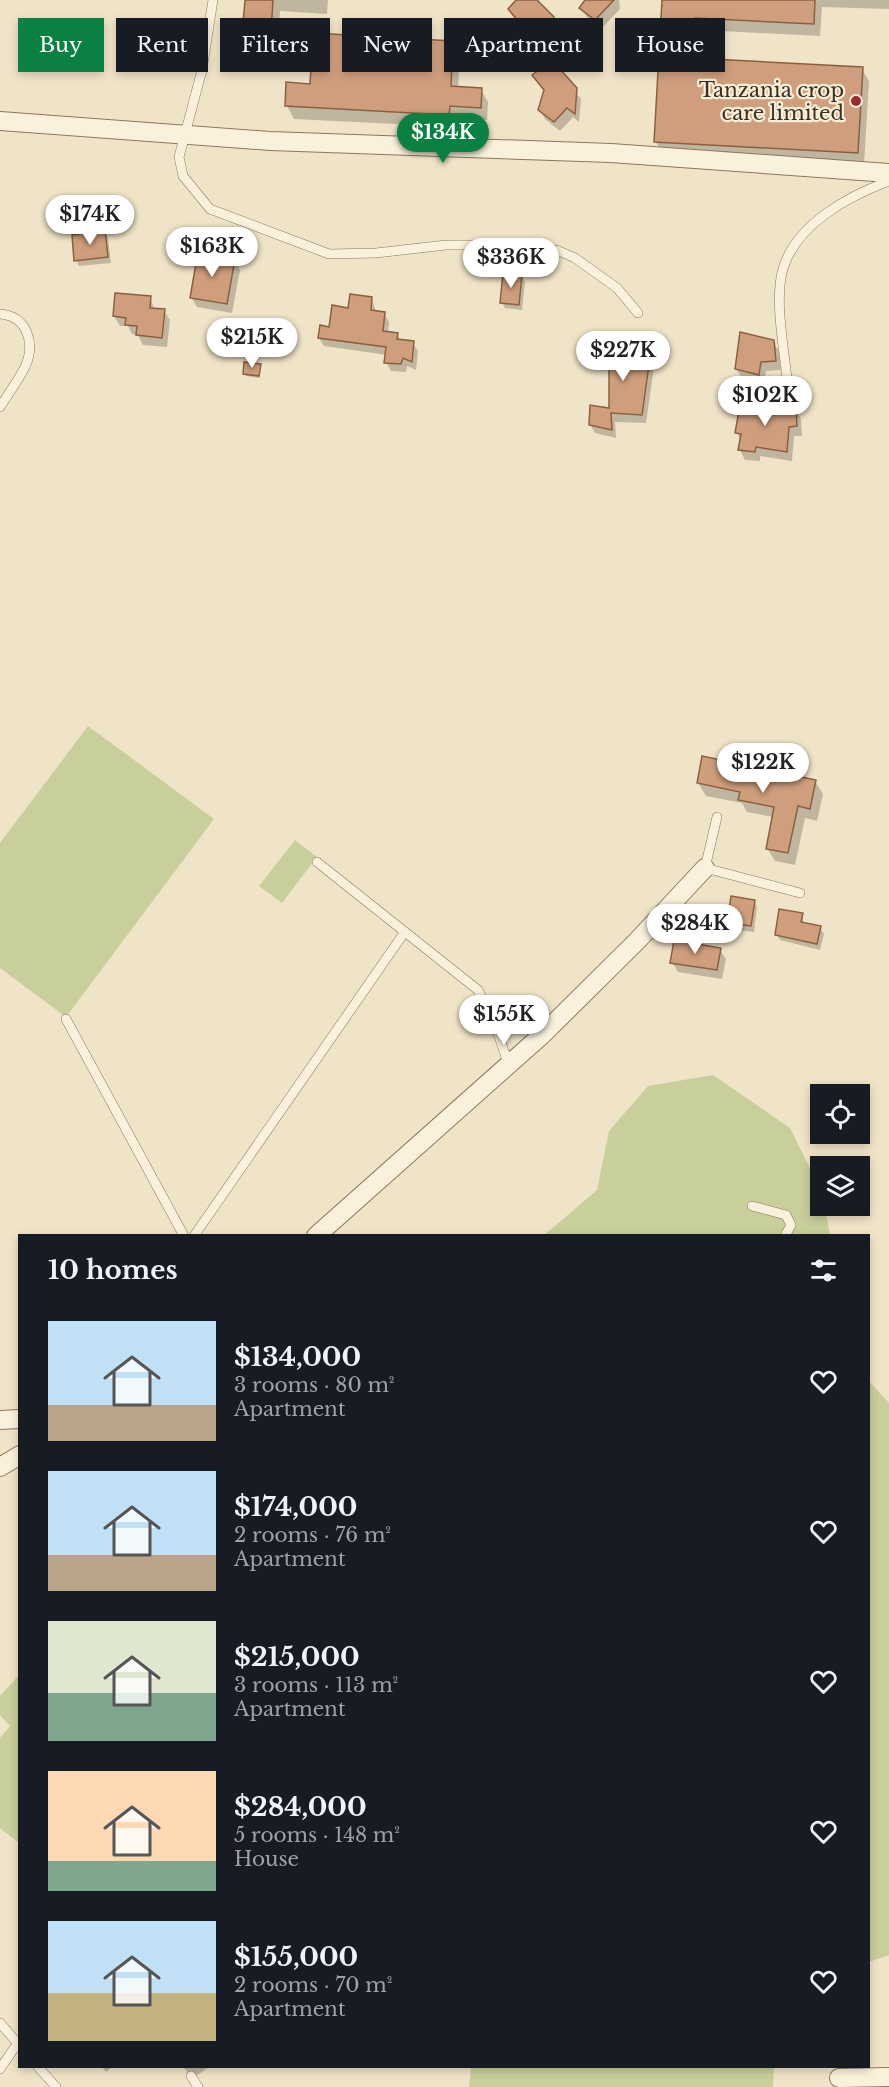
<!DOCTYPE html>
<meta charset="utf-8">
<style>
body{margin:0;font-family:"Libre Baskerville",serif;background:#20242c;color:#f1f3f6;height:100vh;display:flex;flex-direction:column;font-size:22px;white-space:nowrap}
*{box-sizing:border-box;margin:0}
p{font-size:20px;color:#9ea1a6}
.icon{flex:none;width:33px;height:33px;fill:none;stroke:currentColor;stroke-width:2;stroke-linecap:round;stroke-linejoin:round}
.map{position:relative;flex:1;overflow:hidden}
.panel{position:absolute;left:18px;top:1234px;width:852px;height:834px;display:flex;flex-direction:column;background:#171b24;border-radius:0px;box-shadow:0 3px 9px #0003}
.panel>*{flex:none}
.hud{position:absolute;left:18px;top:18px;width:854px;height:54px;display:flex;gap:12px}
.fabs{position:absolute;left:810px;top:1084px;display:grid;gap:12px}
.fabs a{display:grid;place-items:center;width:60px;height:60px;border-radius:0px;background:#171b24;box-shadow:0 3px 9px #0003;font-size:30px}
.price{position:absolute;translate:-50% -51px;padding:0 14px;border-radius:21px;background:#fff;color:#222;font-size:20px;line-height:39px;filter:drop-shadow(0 2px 3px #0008)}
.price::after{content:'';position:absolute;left:50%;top:36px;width:18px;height:14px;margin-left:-9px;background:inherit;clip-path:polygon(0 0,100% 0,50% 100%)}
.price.current{background:#0b8043;color:#fff}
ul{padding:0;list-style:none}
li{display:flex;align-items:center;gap:18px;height:150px;padding:0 30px}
li span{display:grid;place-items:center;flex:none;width:168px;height:120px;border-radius:0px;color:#555}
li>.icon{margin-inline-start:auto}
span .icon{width:72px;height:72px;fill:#fffc;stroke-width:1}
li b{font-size:26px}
h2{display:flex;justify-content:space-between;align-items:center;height:72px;padding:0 30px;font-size:26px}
.pill{padding:0 21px;border-radius:0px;background:#171b24;box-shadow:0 3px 9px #0003;font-size:21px;line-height:54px}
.pill.current{background:#0b8043;color:#fff}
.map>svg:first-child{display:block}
.green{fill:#c9cf9b}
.shadow{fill:#0003}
.building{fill:#cf9f7d;stroke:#8d5f41;stroke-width:1.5}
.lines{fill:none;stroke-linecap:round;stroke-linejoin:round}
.lane-casing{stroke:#8d765c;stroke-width:10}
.street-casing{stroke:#8d765c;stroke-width:20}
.lane{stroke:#faf1dc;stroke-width:9}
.street{stroke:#faf1dc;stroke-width:18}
.poi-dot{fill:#9e2a2b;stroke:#f7eed8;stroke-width:2}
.labels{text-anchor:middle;stroke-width:4.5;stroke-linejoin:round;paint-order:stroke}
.poi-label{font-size:20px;fill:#3d2e20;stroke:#f7eed8;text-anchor:end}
</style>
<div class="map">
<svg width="889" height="2087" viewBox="0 0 889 2087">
<rect width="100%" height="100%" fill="#f0e4c8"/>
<!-- green -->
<g class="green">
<polygon points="88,726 214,819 66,1017 0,968 0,843"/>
<polygon points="295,840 317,857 282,903 259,886"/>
<polygon points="713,1075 790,1128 820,1189 820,1206 825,1206 830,1236 543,1236 597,1190 609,1131 648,1086"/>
<polygon points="868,1380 889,1403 889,1955 869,1962"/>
<polygon points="19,1675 19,1843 0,1828 0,1738 10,1726 0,1715 0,1696"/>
<polygon points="471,2067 774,2067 773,2087 469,2087"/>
</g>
<!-- shadow -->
<g class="shadow">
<polygon points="246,0 328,0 327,14 280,11 276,60 250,58 243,45"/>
<polygon points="518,0 535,0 553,18 558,28 556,67 581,99 579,122 573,117 560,131 545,119 540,110 545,92 534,75 537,73 512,42 526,31 510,9"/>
<polygon points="586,0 619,0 620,9 601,29 587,17 581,8"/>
<polygon points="663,0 889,0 889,9 822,7 820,36 702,30 700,60 862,69 869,81 864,165 663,154 656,142"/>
<polygon points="452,42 460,55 458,88 481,90 488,102 487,120 456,118 456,127 294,119 287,106 311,85"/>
<polygon points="105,232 108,238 111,263 79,266 76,260"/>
<polygon points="234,261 240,270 232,313 197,307 191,297"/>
<polygon points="521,276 525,282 522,310 505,308 502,302"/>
<polygon points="150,298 155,310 164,311 170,320 167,347 143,345 138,335 132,334 128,326 120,326 114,316"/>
<polygon points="372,299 376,312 384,313 389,322 388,333 397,334 401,341 413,343 418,351 416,370 407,366 406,372 391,371 386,362 387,355 324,346 319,338 350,310"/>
<polygon points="773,342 779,351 781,370 766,371 764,383 742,378 736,369"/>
<polygon points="650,351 655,360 646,423 615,422 616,438 595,433 590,424 611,410 610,367 603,357"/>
<polygon points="260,366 260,378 246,376 244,373"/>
<polygon points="777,402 781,410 795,409 801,419 802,436 794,436 792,461 760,456 760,461 745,460 740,450 741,441 737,433"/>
<polygon points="815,781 823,794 817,821 805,818 795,865 775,861 767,848 773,817 747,812 742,803 706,796 698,783"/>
<polygon points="754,901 757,907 754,932 732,929 729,923"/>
<polygon points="802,914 804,924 820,928 824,934 820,950 780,940 776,934"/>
<polygon points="720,950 726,959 722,979 678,972 672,962"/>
<polygon points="102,2067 112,2067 106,2072"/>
<polygon points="183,2067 209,2067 193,2078"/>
</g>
<!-- building -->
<g class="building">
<polygon points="245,0 273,0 270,48 241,46"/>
<polygon points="516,0 537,0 554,17 551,59 577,88 575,114 567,108 554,122 538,110 544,90 532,75 537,71 510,42 525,29 508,9"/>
<polygon points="585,0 614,0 595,20 579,8"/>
<polygon points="662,0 815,0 814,24 695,18 693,58 863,67 858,153 654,142"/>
<polygon points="313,33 453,41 451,86 482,88 481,108 450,106 449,115 285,106 286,82 310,84"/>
<polygon points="105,230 108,257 74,261 72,235"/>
<polygon points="198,252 235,259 227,304 190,298"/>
<polygon points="503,273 522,275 519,305 500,303"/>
<polygon points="115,293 151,296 150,308 165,309 162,338 136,335 137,326 125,325 126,318 113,316"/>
<polygon points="350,294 372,297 371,310 385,312 383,331 398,333 397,339 414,341 412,362 403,358 401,364 384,363 386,347 318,338 320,325 329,327 332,305 348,308"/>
<polygon points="740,332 774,340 776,361 761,362 759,375 735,369"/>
<polygon points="610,338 651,350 642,415 611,413 612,430 589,425 590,405 609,408 609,361 602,357 600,349 607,346"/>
<polygon points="244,362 261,364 259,376 243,374"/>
<polygon points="764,400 777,400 777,409 796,408 797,426 789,427 787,452 756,447 755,452 738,450 741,434 735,433 740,405 765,405"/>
<polygon points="702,756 816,780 810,809 798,806 788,853 766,849 774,807 738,800 740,792 697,783"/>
<polygon points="731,896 755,900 751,926 727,923"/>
<polygon points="779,909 803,913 801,922 821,926 817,944 775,935"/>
<polygon points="674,940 721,948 717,970 670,963"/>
</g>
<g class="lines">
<defs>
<g id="lane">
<polyline points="213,0 202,70 179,157 183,176 210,209 329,254 376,253 446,245 531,245 559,251 575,258 617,288 638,313"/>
<path d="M0 314C27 316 36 343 25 367 18 381 8 394 0 407"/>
<path d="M787 379C784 347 774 299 783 269 796 224 849 196 889 181"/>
<polyline points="717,817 705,868 800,893"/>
<polyline points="317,862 478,990 495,1024 509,1066"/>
<polyline points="66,1019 184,1236"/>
<polyline points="752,1206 786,1215 791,1225 785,1236"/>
<polyline points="194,1236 404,933"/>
<polyline points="0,2023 20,2046"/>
<polyline points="38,2067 56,2087"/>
<polyline points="0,2069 17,2044"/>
<polyline points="191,2076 198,2087"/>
</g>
<g id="street">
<polyline points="0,121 270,141 611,153 889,173"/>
<polyline points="316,1236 542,1035 637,941 705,868"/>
<polyline points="0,1420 20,1419"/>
<polyline points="0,1467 20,1455"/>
<polyline points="839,2078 889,2077"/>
</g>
</defs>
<!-- lane casing -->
<use href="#lane" class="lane-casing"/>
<!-- street casing -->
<use href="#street" class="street-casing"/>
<!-- lane -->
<use href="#lane" class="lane"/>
<!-- street -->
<use href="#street" class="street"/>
</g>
<!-- markers -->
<circle class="poi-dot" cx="856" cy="101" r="6"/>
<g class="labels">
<!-- poi labels -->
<g class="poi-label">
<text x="844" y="97">Tanzania crop<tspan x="844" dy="23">care limited</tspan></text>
</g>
</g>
</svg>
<div class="fabs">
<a><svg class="icon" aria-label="locate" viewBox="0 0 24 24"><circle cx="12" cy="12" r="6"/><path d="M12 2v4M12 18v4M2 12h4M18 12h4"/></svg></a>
<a><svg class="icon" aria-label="layers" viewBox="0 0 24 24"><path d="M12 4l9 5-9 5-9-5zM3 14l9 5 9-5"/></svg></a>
</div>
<b class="price current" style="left:443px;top:164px">$134K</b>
<b class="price" style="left:90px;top:246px">$174K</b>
<b class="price" style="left:212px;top:278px">$163K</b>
<b class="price" style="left:511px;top:289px">$336K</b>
<b class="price" style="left:252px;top:369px">$215K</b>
<b class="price" style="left:623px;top:382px">$227K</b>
<b class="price" style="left:765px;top:427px">$102K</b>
<b class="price" style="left:763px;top:794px">$122K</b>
<b class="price" style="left:695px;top:955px">$284K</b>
<b class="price" style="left:504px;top:1046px">$155K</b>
<div class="hud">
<a class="pill current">Buy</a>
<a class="pill">Rent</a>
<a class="pill">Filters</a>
<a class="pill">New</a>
<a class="pill">Apartment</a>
<a class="pill">House</a>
</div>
<section class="panel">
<h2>10 homes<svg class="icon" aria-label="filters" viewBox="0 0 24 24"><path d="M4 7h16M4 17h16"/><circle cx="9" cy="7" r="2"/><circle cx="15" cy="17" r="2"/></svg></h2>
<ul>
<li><span style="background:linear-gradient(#bfe0f5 70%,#b9a48a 0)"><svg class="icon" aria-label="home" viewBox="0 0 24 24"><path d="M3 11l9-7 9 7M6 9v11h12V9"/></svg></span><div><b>$134,000</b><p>3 rooms · 80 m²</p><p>Apartment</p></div><svg class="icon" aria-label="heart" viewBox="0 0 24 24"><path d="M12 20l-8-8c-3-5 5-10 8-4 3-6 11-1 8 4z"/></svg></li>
<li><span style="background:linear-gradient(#bfe0f5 70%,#b9a48a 0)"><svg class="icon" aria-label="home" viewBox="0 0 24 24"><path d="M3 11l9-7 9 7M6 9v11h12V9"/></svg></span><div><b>$174,000</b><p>2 rooms · 76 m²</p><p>Apartment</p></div><svg class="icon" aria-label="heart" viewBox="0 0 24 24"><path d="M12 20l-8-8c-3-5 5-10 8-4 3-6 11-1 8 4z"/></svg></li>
<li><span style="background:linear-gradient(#dfe7d0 60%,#7fa58c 0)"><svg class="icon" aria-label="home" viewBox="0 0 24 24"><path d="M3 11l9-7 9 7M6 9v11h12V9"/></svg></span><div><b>$215,000</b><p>3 rooms · 113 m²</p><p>Apartment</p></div><svg class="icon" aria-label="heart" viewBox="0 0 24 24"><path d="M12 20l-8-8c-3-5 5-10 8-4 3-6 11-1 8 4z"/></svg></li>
<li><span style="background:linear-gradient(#ffd9b3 75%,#7fa58c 0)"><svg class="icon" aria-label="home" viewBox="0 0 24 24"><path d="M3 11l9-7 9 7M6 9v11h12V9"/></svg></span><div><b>$284,000</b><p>5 rooms · 148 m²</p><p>House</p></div><svg class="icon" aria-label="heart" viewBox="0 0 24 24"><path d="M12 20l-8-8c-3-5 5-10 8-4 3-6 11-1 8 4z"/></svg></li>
<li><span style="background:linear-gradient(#bfe0f5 60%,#c2b280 0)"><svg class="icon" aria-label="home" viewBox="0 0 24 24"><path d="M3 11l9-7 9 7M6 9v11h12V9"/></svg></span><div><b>$155,000</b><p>2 rooms · 70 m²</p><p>Apartment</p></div><svg class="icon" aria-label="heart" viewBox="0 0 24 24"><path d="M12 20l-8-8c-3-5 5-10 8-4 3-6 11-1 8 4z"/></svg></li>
</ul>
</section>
</div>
